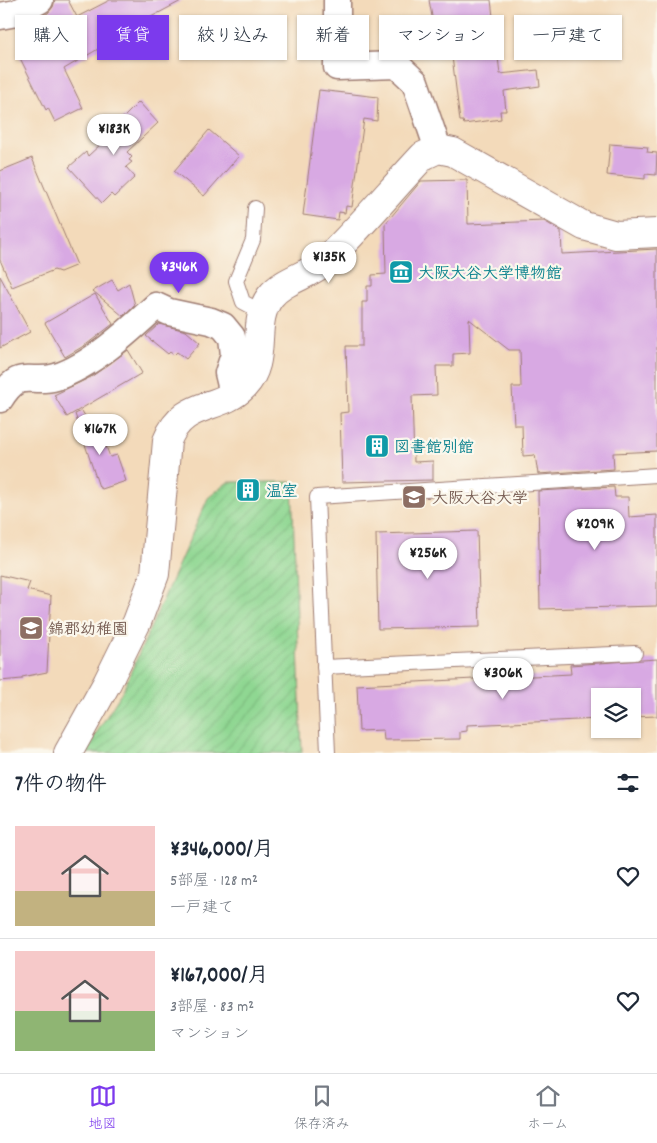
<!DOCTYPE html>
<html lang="ja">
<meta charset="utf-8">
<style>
body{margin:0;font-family:Dekko,"Klee One",sans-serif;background:#f2f2f3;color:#1f2937;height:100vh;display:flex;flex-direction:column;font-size:19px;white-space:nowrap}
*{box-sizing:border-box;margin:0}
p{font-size:16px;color:#747a83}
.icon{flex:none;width:28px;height:28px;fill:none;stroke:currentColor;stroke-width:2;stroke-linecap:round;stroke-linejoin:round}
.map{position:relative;height:753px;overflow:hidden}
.drawer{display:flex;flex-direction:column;background:#fff;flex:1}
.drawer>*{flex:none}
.hud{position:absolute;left:15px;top:15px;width:628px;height:45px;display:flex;gap:10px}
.controls{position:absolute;left:591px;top:688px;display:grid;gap:10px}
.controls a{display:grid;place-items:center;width:50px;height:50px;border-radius:0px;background:#fff;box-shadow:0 1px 4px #0004;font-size:25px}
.price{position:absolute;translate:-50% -42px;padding:0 11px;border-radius:18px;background:#fff;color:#222;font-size:16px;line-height:32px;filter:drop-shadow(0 1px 2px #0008)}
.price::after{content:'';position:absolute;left:50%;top:30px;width:15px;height:11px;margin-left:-8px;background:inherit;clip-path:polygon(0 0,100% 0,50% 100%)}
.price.active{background:#7c3aed;color:#fff}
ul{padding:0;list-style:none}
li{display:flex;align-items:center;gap:15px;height:125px;padding:0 15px}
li+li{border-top:1px solid #e0e1e3}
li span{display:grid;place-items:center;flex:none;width:140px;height:100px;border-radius:0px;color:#555}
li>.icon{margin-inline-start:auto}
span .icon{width:60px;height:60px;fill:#fffc;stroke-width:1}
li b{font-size:21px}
h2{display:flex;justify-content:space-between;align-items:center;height:60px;padding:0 15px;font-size:21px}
.chip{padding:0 18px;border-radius:0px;background:#fff;box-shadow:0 1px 4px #0004;font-size:18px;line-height:45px}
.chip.active{background:#7c3aed;color:#fff}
.menu{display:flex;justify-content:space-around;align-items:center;height:70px;border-top:1px solid #e0e1e3;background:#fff;font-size:14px;color:#747a83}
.menu a{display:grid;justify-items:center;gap:2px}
.menu .active{color:#7c3aed}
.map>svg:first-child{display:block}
.garden{fill:url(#garden-furrows);stroke:#6c7b5e}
.building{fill:#d8a9e3}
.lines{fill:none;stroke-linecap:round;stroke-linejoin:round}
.lane-casing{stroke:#9e7c72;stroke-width:16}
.street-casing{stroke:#9e7c72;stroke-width:29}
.secondary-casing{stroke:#9e7c72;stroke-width:30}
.lane{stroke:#fff;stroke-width:14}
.street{stroke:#fff;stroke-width:26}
.secondary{stroke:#fff;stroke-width:28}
.labels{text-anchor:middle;stroke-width:4.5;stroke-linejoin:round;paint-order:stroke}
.culture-label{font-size:16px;font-weight:bold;fill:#0d838f;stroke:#fbf7ec;text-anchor:start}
.education-label{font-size:16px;font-weight:bold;fill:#785e54;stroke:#fbf7ec;text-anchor:start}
</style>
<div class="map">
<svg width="657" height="753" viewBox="0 0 657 753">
<defs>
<pattern id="garden-furrows" width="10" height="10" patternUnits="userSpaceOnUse" patternTransform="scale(1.25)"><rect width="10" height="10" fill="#8fd792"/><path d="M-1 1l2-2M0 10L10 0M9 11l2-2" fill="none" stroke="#7db87e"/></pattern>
</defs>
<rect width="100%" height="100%" fill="#fbf7ec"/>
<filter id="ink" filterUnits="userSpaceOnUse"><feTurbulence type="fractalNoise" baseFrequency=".02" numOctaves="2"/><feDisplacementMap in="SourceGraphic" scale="10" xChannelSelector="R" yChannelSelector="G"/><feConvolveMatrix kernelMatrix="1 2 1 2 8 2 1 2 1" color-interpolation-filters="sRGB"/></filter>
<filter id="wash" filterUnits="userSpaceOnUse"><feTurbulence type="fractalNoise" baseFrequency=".0096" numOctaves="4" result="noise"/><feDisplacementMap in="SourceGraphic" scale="20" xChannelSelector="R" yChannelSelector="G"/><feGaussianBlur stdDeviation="1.12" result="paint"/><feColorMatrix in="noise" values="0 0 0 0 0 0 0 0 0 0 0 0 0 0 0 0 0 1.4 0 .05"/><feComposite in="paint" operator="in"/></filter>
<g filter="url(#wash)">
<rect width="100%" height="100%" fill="#f3daba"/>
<!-- garden -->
<polygon class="garden" points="228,482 292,482 302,753 84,753 122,692 208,498"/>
<g id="blocks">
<!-- building -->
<g class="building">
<polygon points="55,0 68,0 77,17 110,0 183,0 121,33 122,35 64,69 83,108 55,122 48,108 46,110 19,56 34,48 24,26 48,13 53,7"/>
<polygon points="429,0 491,0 500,74 538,70 540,86 504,91 506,111 500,111 501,119 464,124 463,121 460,121 449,32 435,33"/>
<polygon points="319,90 378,97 377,121 364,119 352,207 346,206 345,213 339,212 338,220 303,215"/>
<polygon points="139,102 158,123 127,152 132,157 129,160 132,162 126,167 135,177 114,197 111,194 102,203 69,167 86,152 88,156 116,130 114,127"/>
<polygon points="209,130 239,156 204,196 174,171"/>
<polygon points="610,144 648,147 647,152 657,153 656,175 645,174 645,179 607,175"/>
<polygon points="32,158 77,265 60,272 54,270 12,287 0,260 0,171"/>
<polygon points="467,180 468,224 544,221 561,231 562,254 657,249 657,451 613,453 614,469 538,474 535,455 523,456 522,425 514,425 512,387 521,387 520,350 509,350 469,319 470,353 453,354 453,366 436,366 437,395 412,396 414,462 433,461 433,480 342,482 340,413 348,412 346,346 362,346 362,302 367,302 367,286 372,286 372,275 386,274 385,224 421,181"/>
<polygon points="0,276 30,332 0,348"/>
<polygon points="112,280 118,290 129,283 135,305 123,316 93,291"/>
<polygon points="95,294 113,324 87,344 65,357 45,323"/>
<polygon points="159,324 186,331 200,343 186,359 177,352 174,355 170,352 168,354 146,336"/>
<polygon points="128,350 142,373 67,417 54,395 91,377"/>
<polygon points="82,411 104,447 106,446 110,457 117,455 126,481 102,489 99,487 75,414"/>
<polygon points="614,487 615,497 628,497 629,517 657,515 657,606 540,609 538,491"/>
<polygon points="477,531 480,627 378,629 376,534"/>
<polygon points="0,575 30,582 27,590 51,596 47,672 22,677 22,679 0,681"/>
<polygon points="657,659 657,716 632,717 632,696 600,696 600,719 467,725 467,731 460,732 460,739 384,740 383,730 359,731 357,685 571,674 570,665"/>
</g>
</g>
</g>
<g filter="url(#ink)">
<use href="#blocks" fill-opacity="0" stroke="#9e7c72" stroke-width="1"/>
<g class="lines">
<defs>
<g id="lane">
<polyline points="255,208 253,240 236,281 243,302 262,312"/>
<polyline points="324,667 635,653"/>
<polyline points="328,753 317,497 657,475"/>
</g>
<g id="street">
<polyline points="337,0 337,67 397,65 415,82 438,149"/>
<polyline points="0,16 16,13 40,0"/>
<path d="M0 399C21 366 29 385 56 377 91 366 129 331 156 306L169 312 211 321 223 326 232 337 234 355 228 373 233 394"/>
</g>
<path id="secondary" d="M68 753 107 683 137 622 155 574 167 441C183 399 219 412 244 386 269 360 250 324 270 297 283 280 308 276 324 262 359 229 390 191 423 156L438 149 453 152 584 226 616 235 657 233"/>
</defs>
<!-- lane casing -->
<use href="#lane" class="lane-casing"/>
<!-- street casing -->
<use href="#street" class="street-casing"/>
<!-- secondary casing -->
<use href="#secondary" class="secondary-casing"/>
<!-- lane -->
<use href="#lane" class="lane"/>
<!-- street -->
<use href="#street" class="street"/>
<!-- secondary -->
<use href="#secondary" class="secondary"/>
</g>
</g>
<!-- icons -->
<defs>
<symbol id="museum-square" viewBox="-11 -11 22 22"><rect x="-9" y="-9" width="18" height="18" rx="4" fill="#0f9aa8" stroke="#fbf7ec"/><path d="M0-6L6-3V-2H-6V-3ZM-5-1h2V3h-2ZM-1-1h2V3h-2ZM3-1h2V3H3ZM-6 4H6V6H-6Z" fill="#fff"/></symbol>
<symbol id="building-square" viewBox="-11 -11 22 22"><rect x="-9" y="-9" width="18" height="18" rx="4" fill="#0f9aa8" stroke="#fbf7ec"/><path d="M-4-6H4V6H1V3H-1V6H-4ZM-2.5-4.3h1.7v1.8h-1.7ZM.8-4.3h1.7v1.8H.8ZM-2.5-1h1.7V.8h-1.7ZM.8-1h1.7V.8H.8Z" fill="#fff"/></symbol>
<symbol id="university-square" viewBox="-11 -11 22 22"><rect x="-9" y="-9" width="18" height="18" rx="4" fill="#8d6e63" stroke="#fbf7ec"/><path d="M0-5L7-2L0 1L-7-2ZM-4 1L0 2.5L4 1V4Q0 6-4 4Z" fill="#fff"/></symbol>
<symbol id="school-square" viewBox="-11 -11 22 22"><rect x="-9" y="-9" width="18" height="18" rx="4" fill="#8d6e63" stroke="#fbf7ec"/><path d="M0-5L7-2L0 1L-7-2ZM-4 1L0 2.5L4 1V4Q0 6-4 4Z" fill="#fff"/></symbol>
</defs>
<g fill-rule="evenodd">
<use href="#museum-square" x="387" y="258" width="28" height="28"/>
<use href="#building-square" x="363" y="432" width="28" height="28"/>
<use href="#building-square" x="234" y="476" width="28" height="28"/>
<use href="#university-square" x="400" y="483" width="28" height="28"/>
<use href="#school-square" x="17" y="614" width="28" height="28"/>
</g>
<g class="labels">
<!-- culture labels -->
<g class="culture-label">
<text x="418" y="278">大阪大谷大学博物館</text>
<text x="394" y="452">図書館別館</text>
<text x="266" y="496">温室</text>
</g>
<!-- education labels -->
<g class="education-label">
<text x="432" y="503">大阪大谷大学</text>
<text x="48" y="634">錦郡幼稚園</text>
</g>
</g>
</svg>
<div class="controls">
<a><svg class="icon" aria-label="layers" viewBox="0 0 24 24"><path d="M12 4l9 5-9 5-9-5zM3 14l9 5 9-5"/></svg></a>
</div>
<b class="price" style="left:114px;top:156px">¥183K</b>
<b class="price" style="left:329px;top:284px">¥135K</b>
<b class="price active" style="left:179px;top:294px">¥346K</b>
<b class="price" style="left:100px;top:456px">¥167K</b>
<b class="price" style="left:595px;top:551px">¥209K</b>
<b class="price" style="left:428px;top:580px">¥256K</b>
<b class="price" style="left:503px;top:700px">¥306K</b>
<div class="hud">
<a class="chip">購入</a>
<a class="chip active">賃貸</a>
<a class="chip">絞り込み</a>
<a class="chip">新着</a>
<a class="chip">マンション</a>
<a class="chip">一戸建て</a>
</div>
</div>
<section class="drawer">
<h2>7件の物件<svg class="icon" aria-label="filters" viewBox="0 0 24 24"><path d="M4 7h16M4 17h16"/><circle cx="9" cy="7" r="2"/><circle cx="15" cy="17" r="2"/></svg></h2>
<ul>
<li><span style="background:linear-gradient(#f6c9c9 65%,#c2b280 0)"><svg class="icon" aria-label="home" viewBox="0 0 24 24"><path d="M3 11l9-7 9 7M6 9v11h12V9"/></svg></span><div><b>¥346,000/月</b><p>5部屋 · 128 m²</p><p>一戸建て</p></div><svg class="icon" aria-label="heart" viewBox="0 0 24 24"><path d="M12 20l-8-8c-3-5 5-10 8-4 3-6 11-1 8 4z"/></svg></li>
<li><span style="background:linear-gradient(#f6c9c9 60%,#8fb573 0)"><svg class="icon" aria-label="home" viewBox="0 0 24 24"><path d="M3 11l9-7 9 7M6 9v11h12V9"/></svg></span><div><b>¥167,000/月</b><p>3部屋 · 83 m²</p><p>マンション</p></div><svg class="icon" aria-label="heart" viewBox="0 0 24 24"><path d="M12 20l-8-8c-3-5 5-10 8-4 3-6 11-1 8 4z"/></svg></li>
</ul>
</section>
<nav class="menu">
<a class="active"><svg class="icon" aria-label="map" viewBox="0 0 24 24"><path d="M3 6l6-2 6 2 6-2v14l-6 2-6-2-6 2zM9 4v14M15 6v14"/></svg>地図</a>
<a><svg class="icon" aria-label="saved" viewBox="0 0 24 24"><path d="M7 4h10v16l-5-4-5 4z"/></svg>保存済み</a>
<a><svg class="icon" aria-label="home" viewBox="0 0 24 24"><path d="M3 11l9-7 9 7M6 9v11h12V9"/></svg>ホーム</a>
</nav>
